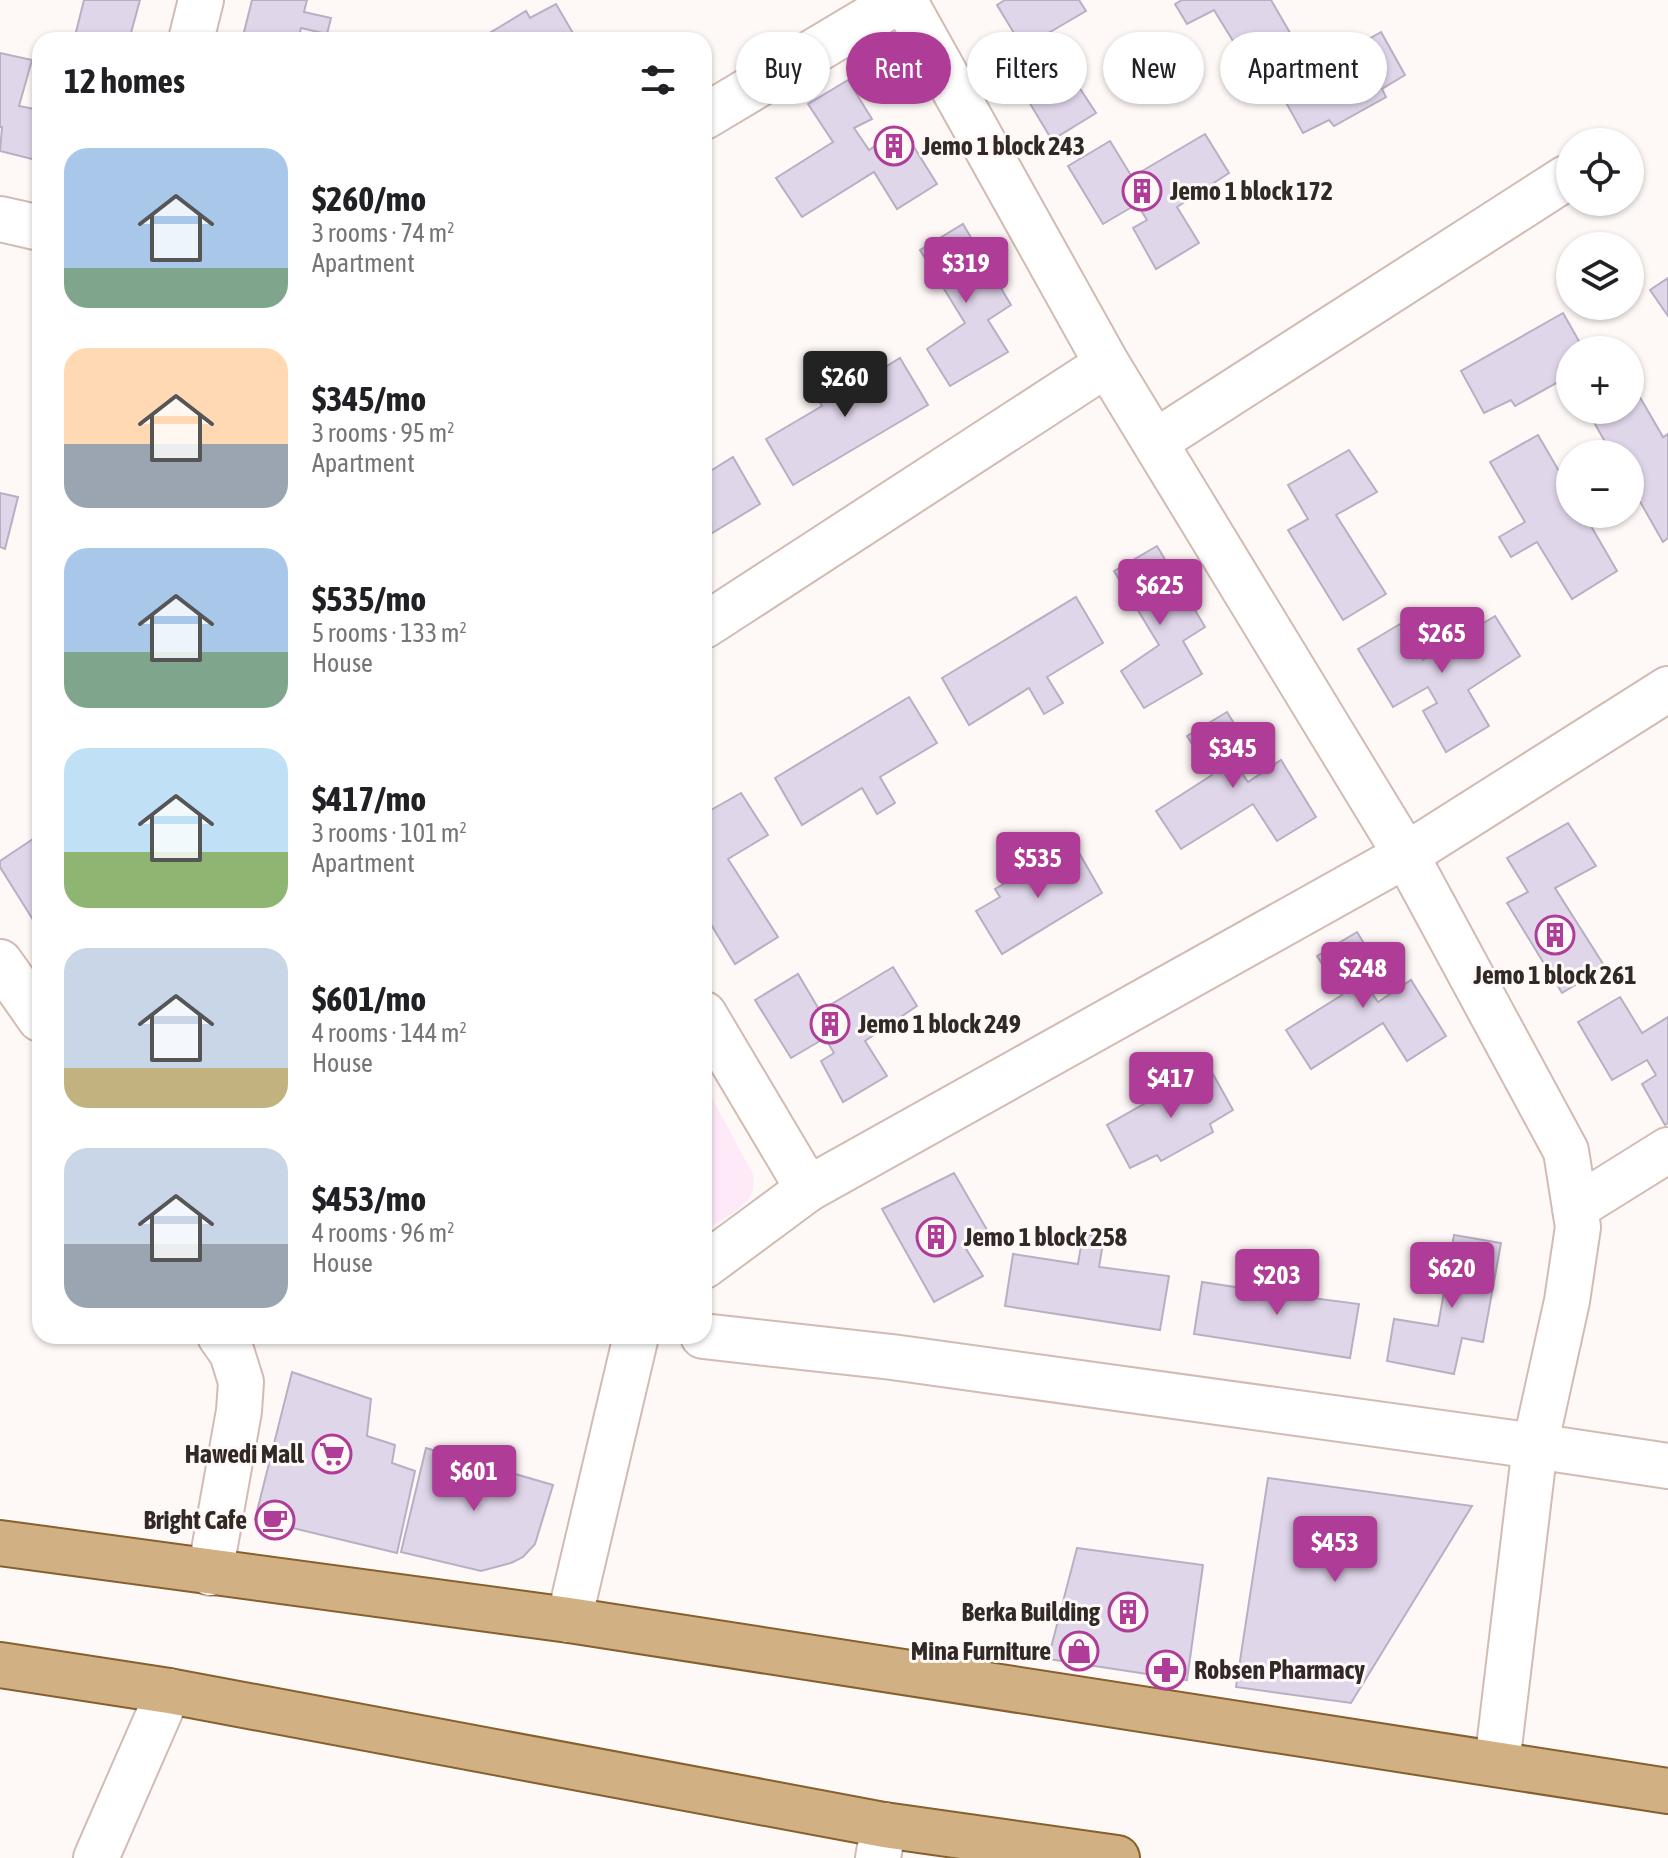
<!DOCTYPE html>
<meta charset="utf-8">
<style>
body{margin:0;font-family:"Asap Condensed",sans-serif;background:#f6f6f6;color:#202124;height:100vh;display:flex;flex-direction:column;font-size:30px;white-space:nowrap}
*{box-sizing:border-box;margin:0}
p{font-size:26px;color:#757577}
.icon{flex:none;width:44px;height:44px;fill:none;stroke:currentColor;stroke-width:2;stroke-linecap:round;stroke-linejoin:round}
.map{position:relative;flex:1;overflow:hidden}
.sheet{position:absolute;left:32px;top:32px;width:680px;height:1312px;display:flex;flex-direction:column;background:#fff;border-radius:24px;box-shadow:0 2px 6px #0004}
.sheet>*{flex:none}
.banner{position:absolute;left:736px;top:32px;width:760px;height:72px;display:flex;gap:16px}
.controls{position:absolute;left:1556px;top:128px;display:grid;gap:16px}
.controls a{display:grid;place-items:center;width:88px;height:88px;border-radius:50%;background:#fff;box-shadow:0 2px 6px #0004;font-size:40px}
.price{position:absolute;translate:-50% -68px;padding:0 18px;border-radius:8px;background:#af3c97;color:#fff;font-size:26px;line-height:52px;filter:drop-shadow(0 2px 4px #0008)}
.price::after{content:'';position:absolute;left:50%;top:48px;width:24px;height:18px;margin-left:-12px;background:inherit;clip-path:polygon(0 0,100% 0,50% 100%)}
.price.current{background:#222;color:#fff}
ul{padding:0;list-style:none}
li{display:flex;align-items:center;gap:24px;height:200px;padding:0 32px}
li span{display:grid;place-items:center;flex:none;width:224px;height:160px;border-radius:24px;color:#555}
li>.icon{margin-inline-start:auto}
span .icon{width:96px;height:96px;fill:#fffc;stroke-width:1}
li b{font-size:34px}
h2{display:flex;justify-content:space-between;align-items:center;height:96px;padding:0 32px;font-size:34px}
.tag{padding:0 28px;border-radius:36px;background:#fff;box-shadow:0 2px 6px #0004;font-size:28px;line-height:72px}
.tag.current{background:#af3c97;color:#fff}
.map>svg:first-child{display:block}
.education{fill:#fee9f9}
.building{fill:#e0d6ea;stroke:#b9afc3;stroke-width:2}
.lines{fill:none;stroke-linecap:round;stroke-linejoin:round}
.minor-casing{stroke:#d2bbb2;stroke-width:48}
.major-casing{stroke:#86602d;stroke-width:48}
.minor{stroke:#fff;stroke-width:44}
.major{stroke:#d1b183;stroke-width:44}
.labels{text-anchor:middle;stroke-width:6;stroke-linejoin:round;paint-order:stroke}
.poi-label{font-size:26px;font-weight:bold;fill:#322926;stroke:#fef9f7;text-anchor:start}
</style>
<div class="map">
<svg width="1668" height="1858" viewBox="0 0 1668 1858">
<rect width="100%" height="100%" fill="#fef9f7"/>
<!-- education -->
<polygon class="education" points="704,1083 754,1176 753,1190 748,1200 735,1212 704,1231"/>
<!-- building -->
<g class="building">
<polygon points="84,0 140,0 129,40 74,40"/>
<polygon points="252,0 307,0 304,12 331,18 327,34 301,28 298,40 242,40"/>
<polygon points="1005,0 1079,0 1086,11 1045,35 1096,113 1052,140 997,49 1017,38 997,5"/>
<polygon points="1182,0 1271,0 1293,38 1249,67 1214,10 1187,24 1175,4"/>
<polygon points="556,4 577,40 478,40 526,11 530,18"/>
<polygon points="1381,32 1405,75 1382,89 1386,97 1334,126 1329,120 1303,133 1279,90"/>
<polygon points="0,53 32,60 19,106 40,110 40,161 0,151 2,127 0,127"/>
<polygon points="848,80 872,119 854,128 869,150 902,128 937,184 897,209 874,172 802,217 776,178 833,142 808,104"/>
<polygon points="1205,134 1229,173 1177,207 1199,243 1156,269 1133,228 1147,220 1137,204 1103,224 1068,166 1110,141 1132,177"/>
<polygon points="963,224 1011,305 988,320 1008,352 950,386 927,349 965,323 920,250"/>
<polygon points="1668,278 1668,316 1650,290"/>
<polygon points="1563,313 1584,350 1570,350 1570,365 1564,369 1567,377 1515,406 1511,400 1484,413 1461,371"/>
<polygon points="900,358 928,405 793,485 766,439 822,406 807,379 826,369 840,395"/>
<polygon points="1630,380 1663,437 1668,434 1668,538 1663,542 1630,484 1630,454 1612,454 1587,410 1630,410"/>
<polygon points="1538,435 1570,490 1570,514 1584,514 1617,571 1572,599 1537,542 1511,557 1499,537 1525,522 1490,462"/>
<polygon points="1349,450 1377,492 1336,515 1386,594 1343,620 1288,530 1308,519 1288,485"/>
<polygon points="733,457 760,504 704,538 704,475"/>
<polygon points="0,493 18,497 5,549 0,547"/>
<polygon points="1157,546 1205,627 1183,641 1202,674 1144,708 1121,671 1159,645 1114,571"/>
<polygon points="1076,597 1103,643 1047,677 1063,703 1044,714 1029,688 969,725 942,678"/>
<polygon points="1495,616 1520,656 1468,690 1489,726 1446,752 1423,711 1437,703 1428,687 1393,707 1358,649 1400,624 1423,660"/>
<polygon points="909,697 937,743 880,777 895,803 877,814 862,788 802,825 775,778"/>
<polygon points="1227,712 1251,751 1234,761 1248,782 1281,760 1316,817 1277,841 1253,804 1181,849 1156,811 1212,775 1187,736"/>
<polygon points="741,793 768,835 728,859 778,937 735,964 704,913 704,814"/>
<polygon points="1568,823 1596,866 1555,888 1605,967 1562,993 1507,903 1528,892 1507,858"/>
<polygon points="39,835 40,920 35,923 0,867 0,861"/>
<polygon points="1078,851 1102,893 1002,954 976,911 1000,897 995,889 1047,858 1052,865"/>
<polygon points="1357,932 1381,971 1363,980 1378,1002 1411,980 1446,1036 1407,1061 1383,1023 1311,1069 1286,1030 1342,995 1317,956"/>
<polygon points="893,967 917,1006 865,1041 887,1076 843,1102 821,1061 834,1053 825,1038 791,1058 755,1000 798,974 820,1011"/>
<polygon points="1620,997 1642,1033 1668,1017 1668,1123 1665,1125 1642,1084 1656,1075 1647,1060 1612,1080 1578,1022"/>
<polygon points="1209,1067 1233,1110 1210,1124 1213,1132 1161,1161 1157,1155 1130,1168 1107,1125"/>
<polygon points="954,1173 987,1230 963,1244 983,1276 934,1302 882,1209"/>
<polygon points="1083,1234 1104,1237 1099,1267 1169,1276 1160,1330 1005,1306 1013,1254 1078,1264"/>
<polygon points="1454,1235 1501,1243 1483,1342 1462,1338 1454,1374 1387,1361 1394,1319 1438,1326"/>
<polygon points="1273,1262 1294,1266 1289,1295 1359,1304 1350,1358 1194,1334 1202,1282 1268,1292"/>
<polygon points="292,1372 371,1399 367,1436 395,1445 392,1463 415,1471 397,1553 255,1519"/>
<polygon points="426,1448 553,1485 535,1544 523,1557 511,1563 481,1571 401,1552"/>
<polygon points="1268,1478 1472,1506 1351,1703 1236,1687"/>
<polygon points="1077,1548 1203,1565 1187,1680 1048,1659"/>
</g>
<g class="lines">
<defs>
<g id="minor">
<polyline points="904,0 1107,364 1406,855 1566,1151 1578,1227 1567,1301 1535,1446 1668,1466"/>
<polyline points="191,40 201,0"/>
<polyline points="704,117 900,0"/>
<polyline points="0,219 40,228"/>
<polyline points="1155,442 1566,178"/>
<polyline points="704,626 1107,364"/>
<polyline points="0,962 40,1019"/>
<polyline points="704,1014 808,1189"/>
<polyline points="1575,1208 1668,1150"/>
<polyline points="704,1266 808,1189 1406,855 1668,689"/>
<polyline points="703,1336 892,1357 1535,1446 1497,1764"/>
<polyline points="210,1573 239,1411 241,1382 232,1353 220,1336"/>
<polyline points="569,1620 636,1336"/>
<polyline points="96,1858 169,1691"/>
<polyline points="878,1858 884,1825"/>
</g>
<g id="major">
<polyline points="0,1543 569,1620 1668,1791"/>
<polyline points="0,1665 169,1691 884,1825 1117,1858"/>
</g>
</defs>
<!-- minor casing -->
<use href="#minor" class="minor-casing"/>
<!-- major casing -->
<use href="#major" class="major-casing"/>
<!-- minor -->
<use href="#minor" class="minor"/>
<!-- major -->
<use href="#major" class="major"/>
</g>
<!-- icons -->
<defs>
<symbol id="building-ring" viewBox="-11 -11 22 22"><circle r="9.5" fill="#fef9f7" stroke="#af3c97" stroke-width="1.5"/><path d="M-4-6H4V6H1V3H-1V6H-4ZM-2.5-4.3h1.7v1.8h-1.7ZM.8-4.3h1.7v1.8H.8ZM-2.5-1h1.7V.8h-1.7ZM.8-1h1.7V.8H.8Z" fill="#af3c97"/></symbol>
<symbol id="supermarket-ring" viewBox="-11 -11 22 22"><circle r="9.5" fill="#fef9f7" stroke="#af3c97" stroke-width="1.5"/><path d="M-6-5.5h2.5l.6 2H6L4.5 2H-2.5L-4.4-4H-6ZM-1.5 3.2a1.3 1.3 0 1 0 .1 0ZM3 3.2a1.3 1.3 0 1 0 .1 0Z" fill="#af3c97"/></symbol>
<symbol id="cafe-ring" viewBox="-11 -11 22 22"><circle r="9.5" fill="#fef9f7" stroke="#af3c97" stroke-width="1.5"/><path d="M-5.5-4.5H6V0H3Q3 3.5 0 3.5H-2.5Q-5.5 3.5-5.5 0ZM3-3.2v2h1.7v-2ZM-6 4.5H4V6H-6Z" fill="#af3c97"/></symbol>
<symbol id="shop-ring" viewBox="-11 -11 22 22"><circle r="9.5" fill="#fef9f7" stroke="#af3c97" stroke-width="1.5"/><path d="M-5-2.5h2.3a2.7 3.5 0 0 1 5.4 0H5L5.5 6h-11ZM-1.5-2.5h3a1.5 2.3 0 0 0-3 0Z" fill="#af3c97"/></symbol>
<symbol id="pharmacy-ring" viewBox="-11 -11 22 22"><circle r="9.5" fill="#fef9f7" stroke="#af3c97" stroke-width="1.5"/><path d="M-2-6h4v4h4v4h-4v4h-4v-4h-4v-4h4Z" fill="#af3c97"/></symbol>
</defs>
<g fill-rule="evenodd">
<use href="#building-ring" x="872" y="124" width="44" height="44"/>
<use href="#building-ring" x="1120" y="169" width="44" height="44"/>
<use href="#building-ring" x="1533" y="913" width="44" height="44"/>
<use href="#building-ring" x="808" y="1002" width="44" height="44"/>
<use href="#building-ring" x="914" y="1215" width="44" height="44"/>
<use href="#supermarket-ring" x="310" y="1432" width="44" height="44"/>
<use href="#cafe-ring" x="253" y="1498" width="44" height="44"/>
<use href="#building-ring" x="1106" y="1590" width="44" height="44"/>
<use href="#shop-ring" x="1057" y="1629" width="44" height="44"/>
<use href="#pharmacy-ring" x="1144" y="1648" width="44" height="44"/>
</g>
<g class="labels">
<!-- poi labels -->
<g class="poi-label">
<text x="922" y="155">Jemo 1 block 243</text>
<text x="1170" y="200">Jemo 1 block 172</text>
<text x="1555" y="984" text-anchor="middle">Jemo 1 block 261</text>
<text x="858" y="1033">Jemo 1 block 249</text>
<text x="964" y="1246">Jemo 1 block 258</text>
<text x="304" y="1463" text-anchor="end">Hawedi Mall</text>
<text x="247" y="1529" text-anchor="end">Bright Cafe</text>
<text x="1100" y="1621" text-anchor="end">Berka Building</text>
<text x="1051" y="1660" text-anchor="end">Mina Furniture</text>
<text x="1194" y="1679">Robsen Pharmacy</text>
</g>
</g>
</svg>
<div class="controls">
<a><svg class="icon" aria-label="locate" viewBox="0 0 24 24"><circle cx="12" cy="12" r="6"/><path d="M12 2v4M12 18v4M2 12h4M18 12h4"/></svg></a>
<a><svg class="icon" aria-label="layers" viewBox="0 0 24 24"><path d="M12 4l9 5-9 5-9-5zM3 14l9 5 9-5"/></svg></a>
<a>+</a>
<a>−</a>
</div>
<b class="price" style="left:966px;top:305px">$319</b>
<b class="price current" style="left:845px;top:419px">$260</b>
<b class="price" style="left:1160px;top:627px">$625</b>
<b class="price" style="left:1442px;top:675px">$265</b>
<b class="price" style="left:1233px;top:790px">$345</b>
<b class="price" style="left:1038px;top:900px">$535</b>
<b class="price" style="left:1363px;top:1010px">$248</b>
<b class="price" style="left:1171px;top:1120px">$417</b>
<b class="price" style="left:1452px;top:1310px">$620</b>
<b class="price" style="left:1277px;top:1317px">$203</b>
<b class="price" style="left:474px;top:1513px">$601</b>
<b class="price" style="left:1335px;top:1584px">$453</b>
<div class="banner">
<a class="tag">Buy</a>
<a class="tag current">Rent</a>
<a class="tag">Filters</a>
<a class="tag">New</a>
<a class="tag">Apartment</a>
</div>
<section class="sheet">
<h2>12 homes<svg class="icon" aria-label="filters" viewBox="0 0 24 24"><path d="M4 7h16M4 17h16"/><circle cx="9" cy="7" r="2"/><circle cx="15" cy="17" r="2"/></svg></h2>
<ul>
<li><span style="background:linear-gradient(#a9c7e8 75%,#7fa58c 0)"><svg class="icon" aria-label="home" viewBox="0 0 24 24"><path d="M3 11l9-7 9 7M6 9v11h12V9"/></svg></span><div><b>$260/mo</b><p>3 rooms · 74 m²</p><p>Apartment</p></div></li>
<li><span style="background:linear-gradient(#ffd9b3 60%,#9aa5b1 0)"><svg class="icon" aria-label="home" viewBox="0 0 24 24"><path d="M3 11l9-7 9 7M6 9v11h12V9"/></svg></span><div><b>$345/mo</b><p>3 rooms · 95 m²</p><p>Apartment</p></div></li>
<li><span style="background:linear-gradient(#a9c7e8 65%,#7fa58c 0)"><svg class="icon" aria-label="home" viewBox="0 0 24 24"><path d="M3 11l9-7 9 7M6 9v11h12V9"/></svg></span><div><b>$535/mo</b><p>5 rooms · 133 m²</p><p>House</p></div></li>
<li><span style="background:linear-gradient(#bfe0f5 65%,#8fb573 0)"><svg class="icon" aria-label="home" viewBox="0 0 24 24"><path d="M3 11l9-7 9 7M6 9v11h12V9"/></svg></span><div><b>$417/mo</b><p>3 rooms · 101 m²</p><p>Apartment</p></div></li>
<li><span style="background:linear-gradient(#c9d6e8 75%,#c2b280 0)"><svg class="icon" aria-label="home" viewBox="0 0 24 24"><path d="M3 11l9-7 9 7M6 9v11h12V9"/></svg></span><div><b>$601/mo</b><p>4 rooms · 144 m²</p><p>House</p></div></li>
<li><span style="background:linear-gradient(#c9d6e8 60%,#9aa5b1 0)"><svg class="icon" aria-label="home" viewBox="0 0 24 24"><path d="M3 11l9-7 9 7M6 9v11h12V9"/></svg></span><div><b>$453/mo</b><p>4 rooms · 96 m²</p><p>House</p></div></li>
</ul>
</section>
</div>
